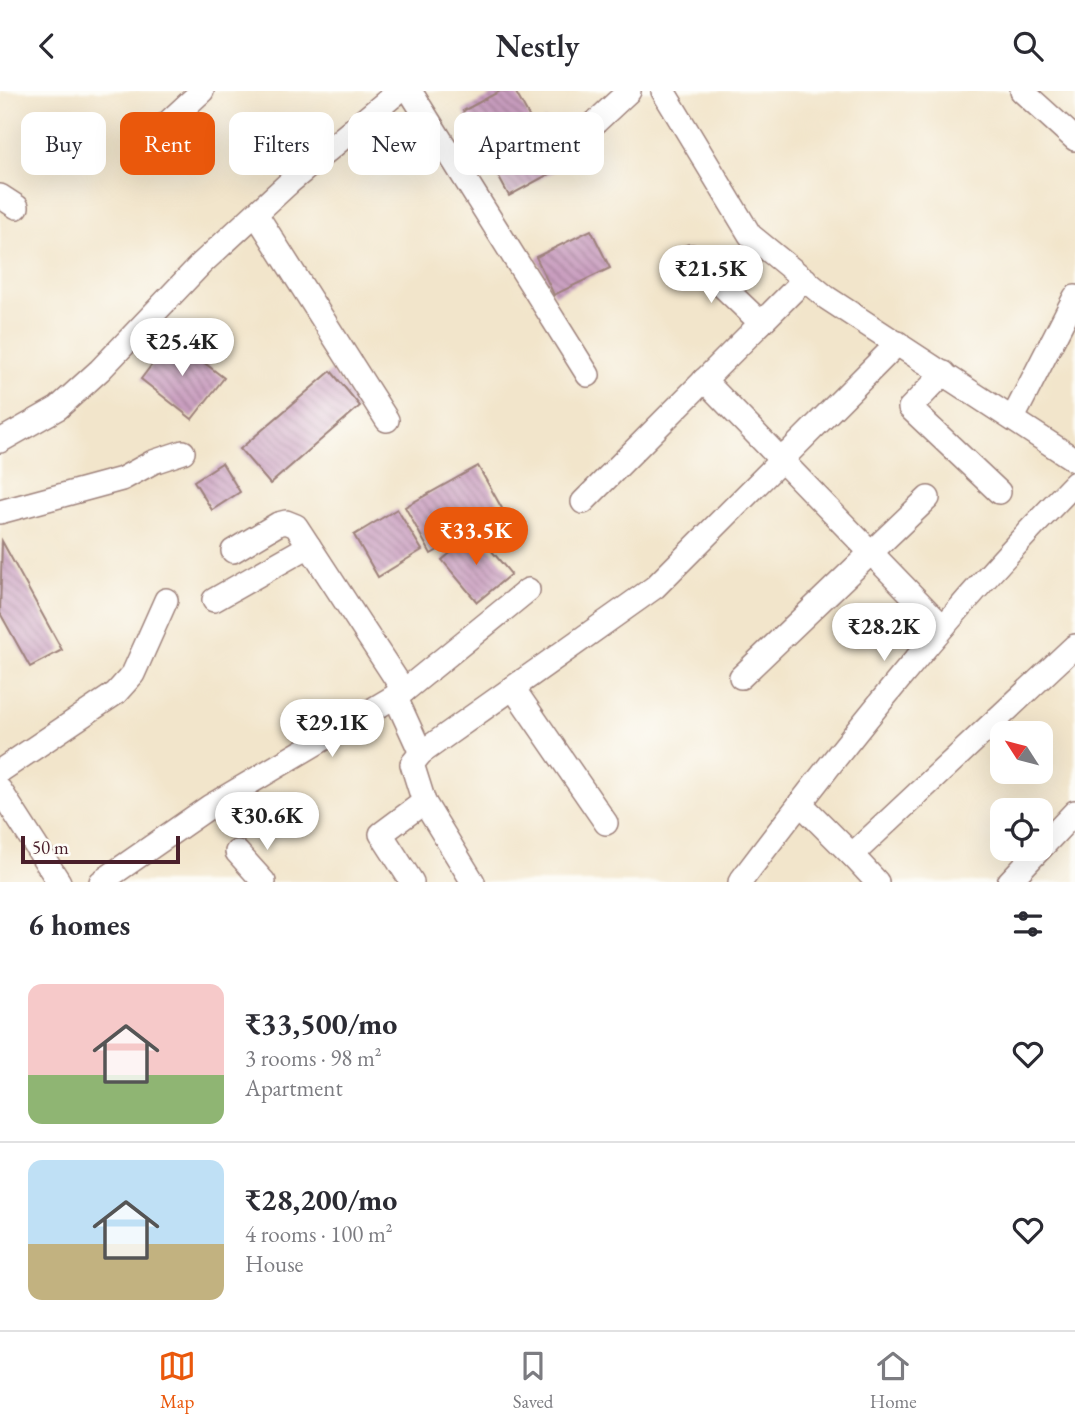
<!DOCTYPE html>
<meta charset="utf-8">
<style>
body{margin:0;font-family:"EB Garamond",serif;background:#f2f2f3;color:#2b2b33;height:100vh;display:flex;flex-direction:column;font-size:26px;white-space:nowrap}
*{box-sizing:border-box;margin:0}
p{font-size:23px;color:#7c7c81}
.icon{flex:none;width:38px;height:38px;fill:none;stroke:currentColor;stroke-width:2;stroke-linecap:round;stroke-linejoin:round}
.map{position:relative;height:791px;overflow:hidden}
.panel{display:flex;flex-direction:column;background:#fff;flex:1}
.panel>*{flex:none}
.banner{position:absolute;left:21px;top:21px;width:700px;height:63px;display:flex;gap:14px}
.needle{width:46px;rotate:306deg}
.controls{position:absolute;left:990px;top:630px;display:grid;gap:14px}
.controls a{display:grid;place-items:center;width:63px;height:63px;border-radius:14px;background:#fff;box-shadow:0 7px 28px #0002;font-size:35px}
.scale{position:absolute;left:21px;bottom:18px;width:159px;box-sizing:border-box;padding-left:7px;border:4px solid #4a1f2b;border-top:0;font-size:19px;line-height:24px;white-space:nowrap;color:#4a1f2b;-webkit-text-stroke:5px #fdfcf7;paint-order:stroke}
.price{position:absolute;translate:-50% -60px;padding:0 16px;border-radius:24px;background:#fff;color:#222;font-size:23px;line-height:46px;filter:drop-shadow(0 2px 4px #0008)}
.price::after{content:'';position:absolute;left:50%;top:42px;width:21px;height:16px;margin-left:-10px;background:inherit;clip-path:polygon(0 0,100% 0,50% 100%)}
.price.on{background:#ea580c;color:#fff}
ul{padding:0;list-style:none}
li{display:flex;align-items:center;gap:21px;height:175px;padding:0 28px}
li+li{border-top:2px solid #e1e1e2}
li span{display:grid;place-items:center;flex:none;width:196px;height:140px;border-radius:14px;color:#555}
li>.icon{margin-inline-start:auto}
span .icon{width:84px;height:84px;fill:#fffc;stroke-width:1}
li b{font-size:30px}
h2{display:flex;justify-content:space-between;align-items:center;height:84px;padding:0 28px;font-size:30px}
.pill{padding:0 24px;border-radius:14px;background:#fff;box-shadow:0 7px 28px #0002;font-size:24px;line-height:63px}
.pill.on{background:#ea580c;color:#fff}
header{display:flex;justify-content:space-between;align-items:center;height:91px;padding:0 28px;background:#fff;font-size:32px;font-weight:600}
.dock{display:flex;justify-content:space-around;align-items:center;height:98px;border-top:2px solid #e1e1e2;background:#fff;font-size:19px;color:#7c7c81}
.dock a{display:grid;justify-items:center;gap:4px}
.dock .on{color:#ea580c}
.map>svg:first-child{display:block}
.building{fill:url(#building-back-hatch)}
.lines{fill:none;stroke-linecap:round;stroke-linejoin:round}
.minor-casing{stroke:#9e827b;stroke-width:26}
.minor{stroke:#fff;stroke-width:23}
</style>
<header><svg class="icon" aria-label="back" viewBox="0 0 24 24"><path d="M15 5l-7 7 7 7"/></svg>Nestly<svg class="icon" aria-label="search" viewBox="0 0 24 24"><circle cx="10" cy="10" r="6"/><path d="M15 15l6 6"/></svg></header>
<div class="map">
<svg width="1075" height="791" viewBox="0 0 1075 791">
<defs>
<pattern id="building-back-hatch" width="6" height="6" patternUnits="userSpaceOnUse" patternTransform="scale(1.75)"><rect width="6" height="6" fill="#c99ebf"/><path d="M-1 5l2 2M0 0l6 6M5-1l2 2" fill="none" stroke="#a5809b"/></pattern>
</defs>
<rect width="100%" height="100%" fill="#fdfcf7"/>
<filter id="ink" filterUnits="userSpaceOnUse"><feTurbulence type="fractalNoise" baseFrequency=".0143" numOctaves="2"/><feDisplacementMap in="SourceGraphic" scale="14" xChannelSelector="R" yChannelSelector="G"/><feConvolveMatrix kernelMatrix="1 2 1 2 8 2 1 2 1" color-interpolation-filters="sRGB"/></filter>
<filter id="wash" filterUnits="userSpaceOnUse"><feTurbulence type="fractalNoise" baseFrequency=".00686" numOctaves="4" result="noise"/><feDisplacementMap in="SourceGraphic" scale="28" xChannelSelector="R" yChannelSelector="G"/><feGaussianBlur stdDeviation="1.57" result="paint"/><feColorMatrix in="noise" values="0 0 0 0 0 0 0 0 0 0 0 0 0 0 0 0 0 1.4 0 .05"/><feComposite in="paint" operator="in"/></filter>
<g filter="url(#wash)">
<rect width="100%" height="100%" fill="#f2e5cb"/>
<g id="blocks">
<!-- building -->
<g class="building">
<polygon points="500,0 515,0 531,29 482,55 463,20"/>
<polygon points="546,28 569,72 509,105 485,61"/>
<polygon points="591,139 610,177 554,204 536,166"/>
<polygon points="172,247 224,287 192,328 141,288"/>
<polygon points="331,280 360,315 270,393 240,358"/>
<polygon points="222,372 240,401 212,419 194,390"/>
<polygon points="478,375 504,421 431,463 405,416"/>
<polygon points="397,418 422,459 378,486 354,444"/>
<polygon points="476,441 511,483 477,511 442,469"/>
<polygon points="2,450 62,559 30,576 0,522"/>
</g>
</g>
</g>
<g filter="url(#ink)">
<use href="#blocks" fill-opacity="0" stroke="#9e827b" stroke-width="2"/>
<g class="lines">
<defs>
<g id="minor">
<polyline points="410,0 588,284"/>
<polyline points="663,0 750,144 827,207 1075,369"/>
<polyline points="1022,0 1075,48"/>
<polyline points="584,42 629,0"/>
<polyline points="146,52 202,0"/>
<polyline points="0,105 17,116"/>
<polyline points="256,123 387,329"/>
<polyline points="691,165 761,232"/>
<polyline points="944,282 910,317 999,401"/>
<polyline points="704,289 943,536"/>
<polyline points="1013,327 1075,206"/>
<polyline points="0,350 58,317 100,279 201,173 290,91 399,0"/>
<polyline points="583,411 805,188"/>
<polyline points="0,421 122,388 153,371 183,361"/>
<polyline points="233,460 278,433 286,431 296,435 404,600"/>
<polyline points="214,509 309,455"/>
<polyline points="741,586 928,407"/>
<polyline points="513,597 606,732"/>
<polyline points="395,605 421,662"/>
<polyline points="0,680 116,602 133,583 166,509"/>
<polyline points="0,699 59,791"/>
<polyline points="800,712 852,764 1075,555"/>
<polyline points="1041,757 1075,721"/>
<polyline points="237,761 264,791"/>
<polyline points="852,764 877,791"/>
<polyline points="101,791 209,716 404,600 528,499"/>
<polyline points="412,791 381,743 424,711"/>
<polyline points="473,791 424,711 412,673 421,662 655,496 898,252"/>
<path d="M740 791C845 652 953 516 1075 392"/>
<polyline points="1009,791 1040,758"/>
</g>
</defs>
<!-- minor casing -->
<use href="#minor" class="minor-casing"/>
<!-- minor -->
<use href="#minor" class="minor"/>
</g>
</g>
</svg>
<div class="controls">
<a><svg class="needle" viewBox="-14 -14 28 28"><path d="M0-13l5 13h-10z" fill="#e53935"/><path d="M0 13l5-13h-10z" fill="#7c7c81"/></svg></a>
<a><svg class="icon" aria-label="locate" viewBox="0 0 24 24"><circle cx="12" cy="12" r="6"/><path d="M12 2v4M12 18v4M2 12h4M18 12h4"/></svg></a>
</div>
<div class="scale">50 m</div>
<b class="price" style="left:711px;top:214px">₹21.5K</b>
<b class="price" style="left:182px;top:287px">₹25.4K</b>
<b class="price on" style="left:476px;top:476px">₹33.5K</b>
<b class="price" style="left:884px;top:572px">₹28.2K</b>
<b class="price" style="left:332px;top:668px">₹29.1K</b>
<b class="price" style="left:267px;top:761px">₹30.6K</b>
<div class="banner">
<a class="pill">Buy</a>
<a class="pill on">Rent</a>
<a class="pill">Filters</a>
<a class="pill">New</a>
<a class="pill">Apartment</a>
</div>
</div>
<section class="panel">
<h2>6 homes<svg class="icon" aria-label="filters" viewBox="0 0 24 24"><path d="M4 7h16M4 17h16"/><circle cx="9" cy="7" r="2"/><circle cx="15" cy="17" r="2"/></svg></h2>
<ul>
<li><span style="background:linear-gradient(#f6c9c9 65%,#8fb573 0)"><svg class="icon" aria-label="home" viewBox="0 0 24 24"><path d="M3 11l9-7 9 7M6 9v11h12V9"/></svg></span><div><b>₹33,500/mo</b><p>3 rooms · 98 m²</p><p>Apartment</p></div><svg class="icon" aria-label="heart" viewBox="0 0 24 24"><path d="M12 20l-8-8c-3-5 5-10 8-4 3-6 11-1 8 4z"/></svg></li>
<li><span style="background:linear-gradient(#bfe0f5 60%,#c2b280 0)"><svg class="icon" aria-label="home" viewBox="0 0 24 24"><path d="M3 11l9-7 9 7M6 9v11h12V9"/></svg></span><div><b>₹28,200/mo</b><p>4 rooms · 100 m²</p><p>House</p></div><svg class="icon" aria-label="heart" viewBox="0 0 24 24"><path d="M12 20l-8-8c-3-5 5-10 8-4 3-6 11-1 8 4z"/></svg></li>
</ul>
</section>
<nav class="dock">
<a class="on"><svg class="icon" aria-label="map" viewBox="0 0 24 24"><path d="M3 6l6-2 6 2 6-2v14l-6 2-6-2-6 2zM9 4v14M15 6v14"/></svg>Map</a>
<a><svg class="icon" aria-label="saved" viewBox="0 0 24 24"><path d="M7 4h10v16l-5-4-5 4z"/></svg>Saved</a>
<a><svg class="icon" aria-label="home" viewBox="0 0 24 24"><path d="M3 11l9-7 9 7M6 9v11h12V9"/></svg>Home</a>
</nav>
